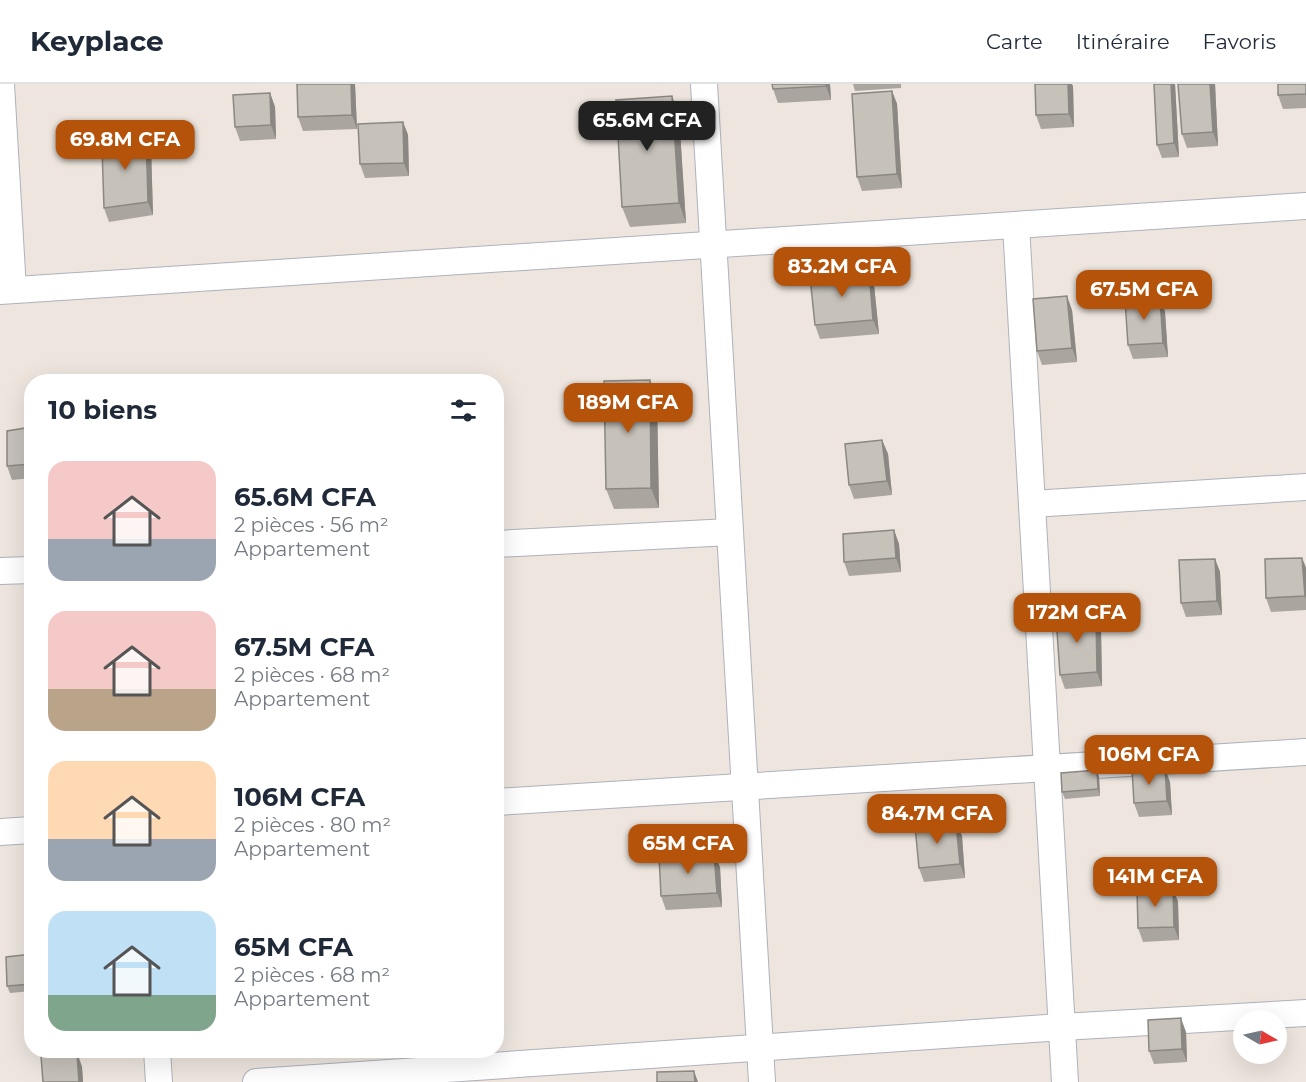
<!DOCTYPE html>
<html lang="fr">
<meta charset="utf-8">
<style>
body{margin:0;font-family:Montserrat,sans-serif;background:#f2f2f3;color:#1f2937;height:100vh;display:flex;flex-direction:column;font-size:22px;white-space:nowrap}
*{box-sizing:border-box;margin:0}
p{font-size:20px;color:#747a83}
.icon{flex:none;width:33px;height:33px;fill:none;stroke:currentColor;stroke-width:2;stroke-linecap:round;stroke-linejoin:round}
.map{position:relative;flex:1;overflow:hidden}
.side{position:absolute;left:24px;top:290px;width:480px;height:684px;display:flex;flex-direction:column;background:#fff;border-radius:24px;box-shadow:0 6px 24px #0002}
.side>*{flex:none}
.needle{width:39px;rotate:99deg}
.fabs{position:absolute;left:1233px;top:926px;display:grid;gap:12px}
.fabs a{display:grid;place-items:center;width:54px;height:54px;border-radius:50%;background:#fff;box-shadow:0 6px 24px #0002;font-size:30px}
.price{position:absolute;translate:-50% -51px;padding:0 14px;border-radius:12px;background:#b45309;color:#fff;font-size:20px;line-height:39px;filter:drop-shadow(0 2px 3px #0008)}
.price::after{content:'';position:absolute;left:50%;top:36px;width:18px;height:14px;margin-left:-9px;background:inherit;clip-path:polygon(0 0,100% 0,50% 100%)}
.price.selected{background:#222;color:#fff}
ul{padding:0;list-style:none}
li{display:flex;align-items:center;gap:18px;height:150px;padding:0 24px}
li span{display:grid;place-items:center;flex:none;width:168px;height:120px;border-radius:18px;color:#555}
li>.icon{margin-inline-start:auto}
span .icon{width:72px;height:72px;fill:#fffc;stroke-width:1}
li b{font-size:26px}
h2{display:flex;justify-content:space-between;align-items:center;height:72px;padding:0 24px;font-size:26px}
header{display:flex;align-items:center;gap:36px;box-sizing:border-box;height:84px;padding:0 30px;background:#fff;border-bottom:2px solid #e0e1e3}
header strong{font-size:28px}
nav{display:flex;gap:33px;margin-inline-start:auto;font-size:21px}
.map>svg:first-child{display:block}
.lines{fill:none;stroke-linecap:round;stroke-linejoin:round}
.street-casing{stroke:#aeb2bc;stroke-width:28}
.street{stroke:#fff;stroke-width:26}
.wall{fill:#aaa69f}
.shaded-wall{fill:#8b8782}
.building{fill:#c6c1b9;stroke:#8b8782;stroke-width:1.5}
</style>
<header>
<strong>Keyplace</strong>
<nav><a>Carte</a><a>Itinéraire</a><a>Favoris</a></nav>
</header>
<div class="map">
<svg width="1306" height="998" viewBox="0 0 1306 998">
<rect width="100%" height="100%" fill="#ede5de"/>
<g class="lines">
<defs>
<g id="street">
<polyline points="1,0 13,206"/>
<polyline points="704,0 762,998"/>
<polyline points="1016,141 1065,998"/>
<polyline points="0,207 1306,122"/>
<polyline points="1032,420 1306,403"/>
<polyline points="496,460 730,448"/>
<polyline points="0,487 32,486"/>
<polyline points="496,718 1306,668"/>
<polyline points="0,748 32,746"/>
<polyline points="157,966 159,998"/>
<polyline points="256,998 1062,943 1306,929"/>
</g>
</defs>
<!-- street casing -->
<use href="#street" class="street-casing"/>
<!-- street -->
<use href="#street" class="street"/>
</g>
<!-- wall -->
<g class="wall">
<polygon points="297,0 355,0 357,45 303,47 298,33"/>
<polygon points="772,0 830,0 831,16 778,19 773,5"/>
<polygon points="853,0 901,0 901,4 855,7"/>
<polygon points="1154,0 1175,0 1179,73 1162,74 1157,61"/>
<polygon points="1178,0 1215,0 1218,62 1187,64 1182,50"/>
<polygon points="1306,0 1306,24 1283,25 1278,11"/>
<polygon points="1073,2 1074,43 1041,45 1036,31"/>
<polygon points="892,7 897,20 902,104 862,107 857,93"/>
<polygon points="270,9 275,23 276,55 240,57 235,43"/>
<polygon points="672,12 679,32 686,139 630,143 622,123"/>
<polygon points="403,38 408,51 409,92 365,94 360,80"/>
<polygon points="151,63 153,131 109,138 104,124"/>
<polygon points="874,201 879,250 820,255 815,241"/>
<polygon points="1160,214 1165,228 1168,273 1133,275 1128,261"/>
<polygon points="1072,226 1077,278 1042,281 1037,267"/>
<polygon points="650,296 657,316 659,424 614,425 606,405"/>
<polygon points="32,343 32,394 12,396 7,382"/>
<polygon points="882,356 888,370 892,411 854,415 849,401"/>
<polygon points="894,446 899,460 901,488 849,492 844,478"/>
<polygon points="1302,474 1306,484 1306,526 1271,528 1266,514"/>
<polygon points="1215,475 1220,488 1222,531 1186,533 1181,519"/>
<polygon points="1101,544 1102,602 1065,605 1060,591"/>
<polygon points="1099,693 1100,712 1065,715 1062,708"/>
<polygon points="1170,698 1172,731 1139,733 1134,719"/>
<polygon points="956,739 962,752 965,794 924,798 919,784"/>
<polygon points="32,760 32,804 28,794"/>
<polygon points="720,783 722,823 666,826 661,812"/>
<polygon points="1173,804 1178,818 1179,856 1143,858 1138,844"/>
<polygon points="32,870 32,907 10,909 7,902"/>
<polygon points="1186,948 1187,978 1154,980 1149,967"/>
<polygon points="42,966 84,966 84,973 79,973 82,983 83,998 43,998 44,972"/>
</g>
<!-- shaded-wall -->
<g class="shaded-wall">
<polygon points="351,0 355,0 357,45 352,31"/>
<polygon points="826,0 830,0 831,16 826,2"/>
<polygon points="1068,0 1072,0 1073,2 1074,43 1069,30"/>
<polygon points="1171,0 1175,0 1179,73 1174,59"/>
<polygon points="1210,0 1215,0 1218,62 1213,48"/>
<polygon points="892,7 897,20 902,104 897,90"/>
<polygon points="270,9 275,23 276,55 271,41"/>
<polygon points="672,12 679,32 686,139 679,119"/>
<polygon points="403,38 408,51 409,92 404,79"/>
<polygon points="146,49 151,63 153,131 148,118"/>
<polygon points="869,187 874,201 879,250 873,236"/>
<polygon points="1067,212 1072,226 1077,278 1072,264"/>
<polygon points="1160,214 1165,228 1168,273 1163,259"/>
<polygon points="650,296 657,316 659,424 651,404"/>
<polygon points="882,356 888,370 892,411 887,397"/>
<polygon points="894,446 899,460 901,488 896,474"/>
<polygon points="1302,474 1306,484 1306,516 1305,512"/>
<polygon points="1215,475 1220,488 1222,531 1217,517"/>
<polygon points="1096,530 1101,544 1102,602 1097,588"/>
<polygon points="1165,684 1170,698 1172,731 1167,717"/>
<polygon points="1097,686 1099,693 1100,712 1098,705"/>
<polygon points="956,739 962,752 965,794 960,780"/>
<polygon points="714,769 720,783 722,823 717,809"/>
<polygon points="1173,804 1178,818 1179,856 1174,843"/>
<polygon points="1181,934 1186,948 1187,978 1182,965"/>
<polygon points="77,970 82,983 83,998 79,998"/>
<polygon points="694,987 698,998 695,998"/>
</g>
<!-- building -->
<g class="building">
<polygon points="297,0 351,0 352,31 298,33"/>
<polygon points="772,0 826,0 826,2 773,5"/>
<polygon points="1035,0 1068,0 1069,30 1036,31"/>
<polygon points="1154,0 1171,0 1174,59 1157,61"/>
<polygon points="1178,0 1210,0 1213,48 1182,50"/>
<polygon points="1278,0 1306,0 1306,10 1278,11"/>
<polygon points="892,7 897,90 857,93 852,10"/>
<polygon points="270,9 271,41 235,43 233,11"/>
<polygon points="672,12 679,119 622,123 616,16"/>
<polygon points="403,38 404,79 360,80 358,40"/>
<polygon points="146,49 148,118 104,124 102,64 116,54"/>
<polygon points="869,187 873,236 815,241 810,193"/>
<polygon points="1067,212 1072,264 1037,267 1033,215"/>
<polygon points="1160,214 1163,259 1128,261 1125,216"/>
<polygon points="75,294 76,297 47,297 47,296"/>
<polygon points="650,296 651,404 606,405 604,297"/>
<polygon points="32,343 32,380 7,382 7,347"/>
<polygon points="882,356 887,397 849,401 845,360"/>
<polygon points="894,446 896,474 844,478 843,450"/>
<polygon points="1302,474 1305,512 1266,514 1265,475"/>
<polygon points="1215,475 1217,517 1181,519 1179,476"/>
<polygon points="1096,530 1097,588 1060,591 1056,533"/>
<polygon points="1165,684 1167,717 1134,719 1132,686"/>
<polygon points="1097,686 1098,705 1062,708 1061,689"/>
<polygon points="956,739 960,780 919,784 915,742"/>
<polygon points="27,760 32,760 32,794 28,794"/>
<polygon points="714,769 717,809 661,812 659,772"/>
<polygon points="1173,804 1174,843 1138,844 1137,805"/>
<polygon points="32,870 32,900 7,902 6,873"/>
<polygon points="1181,934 1182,965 1149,967 1148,936"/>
<polygon points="77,970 79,998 43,998 41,972"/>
<polygon points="694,987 695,998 657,998 657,988"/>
</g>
</svg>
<div class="fabs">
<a><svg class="needle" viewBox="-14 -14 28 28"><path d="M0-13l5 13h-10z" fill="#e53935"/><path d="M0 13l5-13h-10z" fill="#747a83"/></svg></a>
</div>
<b class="price selected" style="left:647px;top:68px">65.6M CFA</b>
<b class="price" style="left:125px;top:87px">69.8M CFA</b>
<b class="price" style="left:842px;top:214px">83.2M CFA</b>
<b class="price" style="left:1144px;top:237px">67.5M CFA</b>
<b class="price" style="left:628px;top:350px">189M CFA</b>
<b class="price" style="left:1077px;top:560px">172M CFA</b>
<b class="price" style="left:1149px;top:702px">106M CFA</b>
<b class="price" style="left:937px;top:761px">84.7M CFA</b>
<b class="price" style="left:688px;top:791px">65M CFA</b>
<b class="price" style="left:1155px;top:824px">141M CFA</b>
<section class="side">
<h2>10 biens<svg class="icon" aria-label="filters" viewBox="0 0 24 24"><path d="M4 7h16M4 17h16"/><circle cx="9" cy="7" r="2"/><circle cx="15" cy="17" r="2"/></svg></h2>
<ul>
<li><span style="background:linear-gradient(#f6c9c9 65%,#9aa5b1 0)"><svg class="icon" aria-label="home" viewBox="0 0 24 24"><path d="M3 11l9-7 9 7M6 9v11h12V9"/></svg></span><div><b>65.6M CFA</b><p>2 pièces · 56 m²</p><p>Appartement</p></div></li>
<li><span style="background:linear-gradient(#f6c9c9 65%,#b9a48a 0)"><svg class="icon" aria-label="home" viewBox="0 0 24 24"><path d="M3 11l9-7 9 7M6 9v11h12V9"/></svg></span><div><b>67.5M CFA</b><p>2 pièces · 68 m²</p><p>Appartement</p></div></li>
<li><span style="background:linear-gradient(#ffd9b3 65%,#9aa5b1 0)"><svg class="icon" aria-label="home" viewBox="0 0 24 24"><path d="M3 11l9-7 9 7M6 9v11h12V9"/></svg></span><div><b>106M CFA</b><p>2 pièces · 80 m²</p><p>Appartement</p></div></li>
<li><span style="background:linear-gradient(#bfe0f5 70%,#7fa58c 0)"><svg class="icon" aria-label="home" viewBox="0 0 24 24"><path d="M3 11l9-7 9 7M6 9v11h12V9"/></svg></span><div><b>65M CFA</b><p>2 pièces · 68 m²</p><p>Appartement</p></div></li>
</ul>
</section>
</div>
